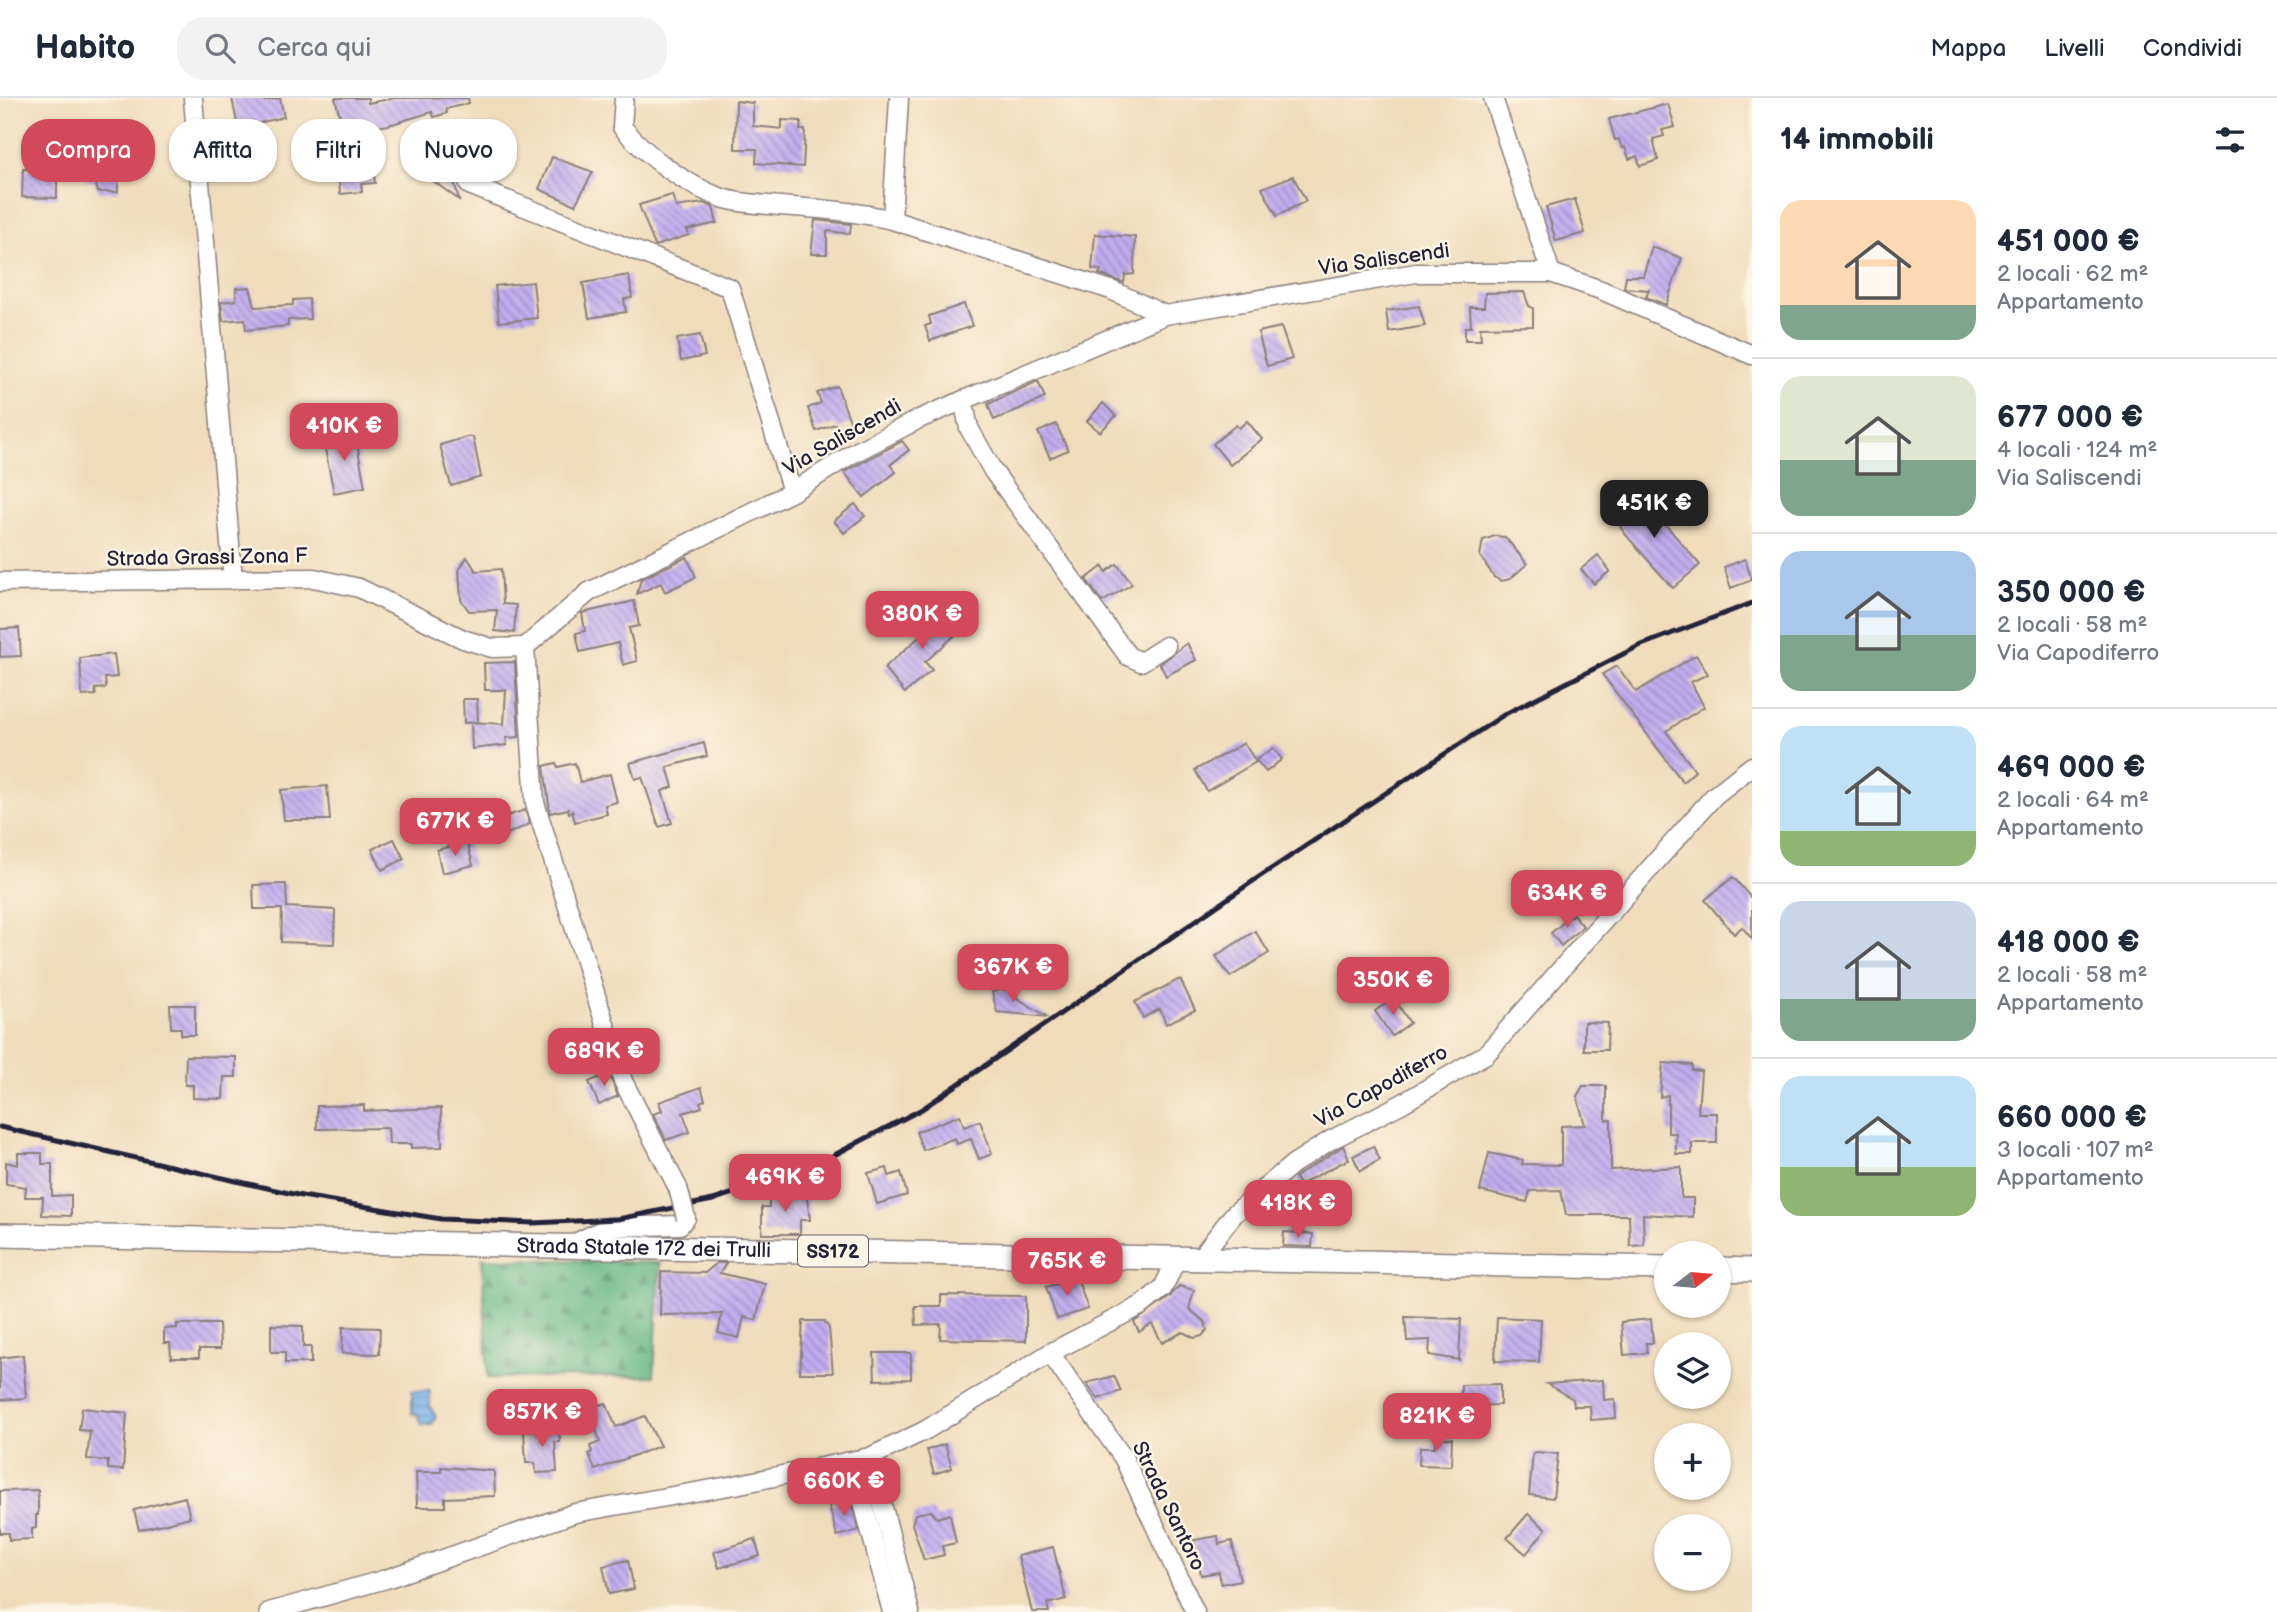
<!DOCTYPE html>
<html lang="it">
<meta charset="utf-8">
<style>
body{margin:0;font-family:"Balsamiq Sans",sans-serif;background:#f2f2f3;color:#1f2937;height:100vh;display:flex;flex-direction:column;font-size:26px;white-space:nowrap}
*{box-sizing:border-box;margin:0}
p{font-size:23px;color:#747a83}
.icon{flex:none;width:38px;height:38px;fill:none;stroke:currentColor;stroke-width:2;stroke-linecap:round;stroke-linejoin:round}
.map{position:relative;flex:1;overflow:hidden}
.panel{display:flex;flex-direction:column;background:#fff;width:525px}
.panel>*{flex:none}
.guide{position:absolute;left:21px;top:21px;width:665px;height:63px;display:flex;gap:14px}
.needle{width:46px;rotate:74deg}
.tools{position:absolute;left:1654px;top:1143px;display:grid;gap:14px}
.tools a{display:grid;place-items:center;width:77px;height:77px;border-radius:50%;background:#fff;box-shadow:0 2px 5px #0004;font-size:35px}
.price{position:absolute;translate:-50% -60px;padding:0 16px;border-radius:14px;background:#d1495b;color:#fff;font-size:23px;line-height:46px;filter:drop-shadow(0 2px 4px #0008)}
.price::after{content:'';position:absolute;left:50%;top:42px;width:21px;height:16px;margin-left:-10px;background:inherit;clip-path:polygon(0 0,100% 0,50% 100%)}
.price.on{background:#222;color:#fff}
ul{padding:0;list-style:none}
li{display:flex;align-items:center;gap:21px;height:175px;padding:0 28px}
li+li{border-top:2px solid #e0e1e3}
li span{display:grid;place-items:center;flex:none;width:196px;height:140px;border-radius:21px;color:#555}
li>.icon{margin-inline-start:auto}
span .icon{width:84px;height:84px;fill:#fffc;stroke-width:1}
li b{font-size:30px}
h2{display:flex;justify-content:space-between;align-items:center;height:84px;padding:0 28px;font-size:30px}
.chip{padding:0 24px;border-radius:28px;background:#fff;box-shadow:0 2px 5px #0004;font-size:24px;line-height:63px}
.chip.on{background:#d1495b;color:#fff}
header{display:flex;align-items:center;gap:42px;box-sizing:border-box;height:98px;padding:0 35px;background:#fff;border-bottom:2px solid #e0e1e3}
header strong{font-size:33px}
nav{display:flex;gap:38px;margin-inline-start:auto;font-size:24px}
.search{width:490px;height:63px;background:#f2f2f3;display:flex;align-items:center;gap:18px;box-sizing:border-box;padding:0 24px;border-radius:28px;color:#747a83;font-size:26px}
main{display:flex;flex:1;min-height:0}
.map>svg:first-child{display:block}
.forest{fill:url(#forest-firs);stroke:#446d60;stroke-width:2}
.water{fill:url(#water-rules);stroke:#4d6a92;stroke-width:2}
.building{fill:url(#building-back-hatch)}
.lines{fill:none;stroke-linecap:round;stroke-linejoin:round}
.minor-casing{stroke:#897f7b;stroke-width:21}
.major-casing{stroke:#897f7b;stroke-width:26}
.minor{stroke:#fff;stroke-width:18}
.major{stroke:#fff;stroke-width:23}
.rail{stroke:#22223b;stroke-width:5}
.minor-bridge-casing{stroke:#897f7b;stroke-width:21;stroke-linecap:butt}
.minor-bridge{stroke:#fff;stroke-width:18}
.labels{text-anchor:middle;stroke-width:5;stroke-linejoin:round;paint-order:stroke}
.shield{fill:#fcf5e5;stroke:#63616e;stroke-width:2}
.shield-label{font-size:19px;font-weight:bold;fill:#22223b}
.street-label{font-size:21px;fill:#22223b;stroke:#fcf5e5}
</style>
<header>
<strong>Habito</strong>
<div class="search"><svg class="icon" aria-label="search" viewBox="0 0 24 24"><circle cx="10" cy="10" r="6"/><path d="M15 15l6 6"/></svg>Cerca qui</div>
<nav><a>Mappa</a><a>Livelli</a><a>Condividi</a></nav>
</header>
<main>
<div class="map">
<svg width="1752" height="1514" viewBox="0 0 1752 1514">
<defs>
<pattern id="forest-firs" width="22" height="20" patternUnits="userSpaceOnUse" patternTransform="scale(1.75)"><rect width="22" height="20" fill="#66b884"/><path d="M5 1l3.5 6h-7zM16 11l3.5 6h-7z" fill="#54956d"/></pattern>
<pattern id="water-rules" width="6" height="5" patternUnits="userSpaceOnUse" patternTransform="scale(1.75)"><rect width="6" height="5" fill="#78b1e8"/><path d="M0 2.5h6" fill="none" stroke="#6290bd"/></pattern>
<pattern id="building-back-hatch" width="6" height="6" patternUnits="userSpaceOnUse" patternTransform="scale(1.75)"><rect width="6" height="6" fill="#c1adef"/><path d="M-1 5l2 2M0 0l6 6M5-1l2 2" fill="none" stroke="#9c8cc3"/></pattern>
</defs>
<rect width="100%" height="100%" fill="#fcf5e5"/>
<filter id="ink" filterUnits="userSpaceOnUse"><feTurbulence type="fractalNoise" baseFrequency=".0143" numOctaves="2"/><feDisplacementMap in="SourceGraphic" scale="14" xChannelSelector="R" yChannelSelector="G"/><feConvolveMatrix kernelMatrix="1 2 1 2 8 2 1 2 1" color-interpolation-filters="sRGB"/></filter>
<filter id="wash" filterUnits="userSpaceOnUse"><feTurbulence type="fractalNoise" baseFrequency=".00686" numOctaves="4" result="noise"/><feDisplacementMap in="SourceGraphic" scale="28" xChannelSelector="R" yChannelSelector="G"/><feGaussianBlur stdDeviation="1.57" result="paint"/><feColorMatrix in="noise" values="0 0 0 0 0 0 0 0 0 0 0 0 0 0 0 0 0 1.4 0 .05"/><feComposite in="paint" operator="in"/></filter>
<g filter="url(#wash)">
<rect width="100%" height="100%" fill="#f0dcbb"/>
<!-- forest -->
<polygon class="forest" points="482,1160 660,1165 654,1278 488,1280"/>
<!-- water -->
<g class="water">
<polygon points="412,1293 430,1293 430,1309 436,1318 432,1327 422,1327 418,1316 412,1316"/>
<polygon points="1418,1301 1431,1301 1432,1314 1443,1314 1442,1335 1418,1335"/>
</g>
<g id="blocks">
<!-- building -->
<g class="building">
<polygon points="232,0 264,0 265,3 280,0 284,19 238,30"/>
<polygon points="335,0 368,0 368,5 395,0 468,0 469,5 446,11 447,15 434,19 432,14 389,27 344,34"/>
<polygon points="736,3 753,5 753,28 782,31 782,22 801,23 800,32 805,32 803,69 756,65 757,51 735,51"/>
<polygon points="1668,6 1675,29 1662,32 1664,38 1653,41 1658,62 1640,68 1637,58 1629,61 1625,49 1622,50 1619,41 1615,42 1609,21"/>
<polygon points="464,38 459,67 453,79 459,102 432,82"/>
<polygon points="356,58 357,71 373,69 375,85 361,86 362,94 340,96 337,60"/>
<polygon points="552,59 593,74 575,107 539,91"/>
<polygon points="86,65 118,65 118,94 98,94 95,83 86,83"/>
<polygon points="23,71 57,72 57,100 22,99"/>
<polygon points="1293,78 1306,103 1277,118 1262,90"/>
<polygon points="672,97 676,109 703,105 713,109 717,125 687,132 689,137 655,148 639,107"/>
<polygon points="1575,101 1585,135 1556,143 1546,109"/>
<polygon points="815,122 851,126 850,136 827,133 827,156 811,156"/>
<polygon points="1095,136 1135,139 1134,176 1125,177 1124,185 1099,176 1101,172 1092,171"/>
<polygon points="1652,149 1682,160 1666,207 1646,199 1649,192 1624,190 1626,178 1643,178"/>
<polygon points="629,177 632,200 624,201 626,214 589,220 583,185"/>
<polygon points="533,184 537,220 499,224 495,188"/>
<polygon points="250,189 255,209 293,207 293,202 309,201 310,221 288,222 288,228 246,232 245,221 223,223 221,204 236,202 236,190"/>
<polygon points="1524,194 1529,208 1533,210 1533,228 1480,229 1481,242 1465,242 1465,229 1471,229 1470,209 1484,209 1485,195"/>
<polygon points="964,206 972,228 930,243 925,228 931,226 929,218"/>
<polygon points="1419,208 1425,228 1389,234 1386,213"/>
<polygon points="1281,229 1292,261 1267,268 1258,234"/>
<polygon points="700,237 705,258 681,263 677,241"/>
<polygon points="1038,283 1045,300 994,322 988,306"/>
<polygon points="837,288 851,326 838,331 835,326 816,333 808,310 821,305 817,295"/>
<polygon points="1103,305 1116,318 1100,334 1087,323"/>
<polygon points="1247,323 1262,341 1230,367 1213,346 1236,327 1239,330"/>
<polygon points="1056,326 1068,352 1050,360 1038,334"/>
<polygon points="355,335 365,389 334,395 323,341"/>
<polygon points="467,339 473,339 481,379 451,388 440,347"/>
<polygon points="902,343 909,352 890,367 896,374 864,399 844,374"/>
<polygon points="1615,397 1628,411 1639,402 1653,412 1700,467 1673,490 1671,488 1625,436 1605,405"/>
<polygon points="855,406 865,418 844,435 834,423"/>
<polygon points="1495,438 1505,439 1527,466 1510,481 1501,483 1494,479 1480,458 1483,442"/>
<polygon points="1598,457 1610,473 1594,486 1581,471"/>
<polygon points="467,459 476,473 501,471 503,506 516,507 514,535 495,533 497,512 469,513 461,502 459,472"/>
<polygon points="687,459 696,479 665,494 661,485 637,496 641,481"/>
<polygon points="1745,461 1752,482 1731,490 1724,469"/>
<polygon points="1117,466 1132,486 1102,504 1086,481 1103,468 1106,474"/>
<polygon points="634,503 639,528 629,530 637,563 623,567 618,545 580,554 576,535 585,533 582,515"/>
<polygon points="939,509 960,533 925,564 932,572 905,595 884,570 926,533 920,526"/>
<polygon points="19,530 21,558 0,559 0,531"/>
<polygon points="1187,545 1196,562 1166,578 1160,566"/>
<polygon points="114,556 117,579 105,580 106,590 95,591 96,597 82,598 80,560"/>
<polygon points="1696,557 1708,576 1691,584 1704,609 1666,633 1695,673 1683,684 1602,576 1617,568 1636,594"/>
<polygon points="515,564 519,639 506,640 507,647 472,651 471,624 504,626 506,592 485,592 484,565"/>
<polygon points="463,601 477,601 478,624 464,625"/>
<polygon points="704,645 707,658 667,669 673,689 662,693 672,725 659,729 642,679 635,681 630,665"/>
<polygon points="1244,645 1256,664 1207,693 1195,672"/>
<polygon points="1273,650 1282,661 1266,674 1256,662"/>
<polygon points="556,665 558,669 575,665 580,684 610,676 617,704 605,707 607,716 575,724 572,713 569,715 568,711 550,715 544,668"/>
<polygon points="327,688 330,722 284,722 281,692"/>
<polygon points="525,712 530,726 498,740 492,723"/>
<polygon points="394,741 404,761 382,772 372,751"/>
<polygon points="467,744 473,767 442,775 437,752"/>
<polygon points="1733,779 1752,801 1752,841 1742,829 1734,836 1705,802"/>
<polygon points="286,786 287,809 335,812 334,846 281,844 282,811 254,811 253,787"/>
<polygon points="1573,816 1583,828 1561,848 1551,835"/>
<polygon points="1255,833 1269,855 1230,879 1216,858"/>
<polygon points="1180,881 1195,912 1166,926 1160,911 1143,920 1135,904"/>
<polygon points="1012,890 1017,900 1048,919 997,914 992,894"/>
<polygon points="1394,900 1410,925 1392,938 1375,913"/>
<polygon points="170,907 195,907 195,937 181,937 181,930 171,930"/>
<polygon points="1584,924 1608,925 1607,952 1584,952"/>
<polygon points="186,958 236,959 236,979 224,979 223,1001 193,1000 193,987 185,987"/>
<polygon points="1663,965 1692,967 1692,972 1701,973 1698,1015 1717,1015 1717,1045 1692,1045 1692,1056 1676,1056 1676,1035 1668,1035 1668,997 1660,999"/>
<polygon points="607,971 618,998 599,1007 589,984 603,978 601,974"/>
<polygon points="1583,988 1606,988 1606,1022 1611,1022 1611,1072 1681,1069 1681,1096 1682,1100 1693,1100 1693,1119 1643,1116 1644,1147 1630,1148 1629,1117 1566,1117 1561,1092 1530,1093 1527,1104 1480,1093 1489,1055 1523,1062 1522,1066 1561,1067 1561,1028 1585,1027 1577,998"/>
<polygon points="701,989 705,1002 700,1004 702,1009 683,1015 690,1034 666,1042 653,1016 662,1013 659,1004"/>
<polygon points="364,1007 364,1013 441,1010 442,1049 411,1050 411,1046 389,1046 388,1030 317,1031 317,1008"/>
<polygon points="960,1017 964,1029 980,1023 992,1056 979,1061 971,1041 957,1046 955,1040 923,1052 916,1034"/>
<polygon points="1343,1048 1349,1061 1299,1087 1295,1079"/>
<polygon points="1373,1048 1380,1062 1360,1073 1353,1058"/>
<polygon points="18,1055 42,1055 42,1066 52,1066 52,1098 71,1097 71,1118 42,1117 43,1099 25,1099 26,1089 6,1086 6,1064 18,1067"/>
<polygon points="887,1070 889,1078 901,1074 907,1097 877,1106 868,1075"/>
<polygon points="788,1093 806,1093 810,1122 800,1122 800,1136 762,1136 762,1109 769,1109 769,1099 788,1099"/>
<polygon points="1284,1134 1313,1136 1312,1149 1283,1148"/>
<polygon points="717,1165 726,1165 720,1175 765,1186 756,1222 744,1219 739,1240 718,1235 722,1216 660,1217 661,1174 705,1175"/>
<polygon points="1077,1180 1088,1211 1057,1221 1046,1189"/>
<polygon points="1179,1188 1194,1192 1189,1211 1205,1224 1207,1232 1202,1238 1194,1240 1183,1234 1162,1245 1152,1226 1139,1234 1134,1224 1170,1199"/>
<polygon points="941,1197 1026,1198 1026,1243 940,1241 941,1226 916,1227 915,1208 941,1208"/>
<polygon points="1405,1219 1461,1221 1459,1262 1429,1257 1430,1242 1407,1243"/>
<polygon points="1497,1219 1541,1221 1539,1264 1495,1263"/>
<polygon points="1651,1221 1653,1245 1646,1245 1647,1255 1624,1257 1621,1224"/>
<polygon points="803,1223 824,1223 829,1230 833,1275 800,1275"/>
<polygon points="177,1226 219,1226 220,1251 199,1251 199,1260 171,1260 170,1245 164,1245 164,1231 177,1230"/>
<polygon points="271,1227 303,1228 303,1249 311,1249 311,1265 285,1265 285,1254 271,1254"/>
<polygon points="343,1229 380,1230 379,1256 342,1255"/>
<polygon points="874,1255 911,1255 911,1281 875,1282"/>
<polygon points="23,1257 26,1300 0,1302 0,1260"/>
<polygon points="1114,1278 1121,1293 1098,1301 1086,1285"/>
<polygon points="1603,1282 1604,1302 1615,1301 1616,1320 1591,1322 1590,1308 1574,1308 1573,1301 1547,1286"/>
<polygon points="1500,1286 1500,1307 1461,1308 1461,1287"/>
<polygon points="606,1305 616,1329 645,1318 660,1348 595,1372 589,1356 592,1354 590,1348 600,1344 590,1310"/>
<polygon points="82,1310 127,1315 123,1372 108,1371 108,1363 87,1361 90,1333 79,1332"/>
<polygon points="559,1330 560,1344 555,1344 557,1374 536,1375 535,1365 526,1365 524,1333"/>
<polygon points="1435,1340 1452,1340 1451,1368 1419,1367 1420,1349 1435,1349"/>
<polygon points="945,1346 952,1370 934,1376 927,1352"/>
<polygon points="1536,1354 1558,1356 1553,1400 1529,1397 1533,1355"/>
<polygon points="441,1369 494,1373 495,1398 445,1400 445,1409 417,1409 416,1374 441,1374"/>
<polygon points="38,1392 38,1417 36,1417 36,1430 32,1431 32,1441 9,1442 9,1435 0,1435 0,1393"/>
<polygon points="185,1399 190,1419 139,1432 134,1412"/>
<polygon points="850,1402 859,1432 837,1438 829,1407"/>
<polygon points="931,1413 937,1420 950,1416 956,1445 942,1448 944,1457 924,1462 912,1426 915,1416"/>
<polygon points="1528,1416 1546,1431 1526,1456 1507,1440"/>
<polygon points="1218,1438 1219,1446 1232,1443 1240,1482 1221,1486 1219,1474 1201,1477 1194,1442"/>
<polygon points="755,1441 760,1458 719,1470 714,1454"/>
<polygon points="1053,1449 1066,1501 1047,1506 1049,1514 1032,1514 1018,1458"/>
<polygon points="628,1462 634,1491 609,1496 603,1468"/>
</g>
</g>
</g>
<g filter="url(#ink)">
<use href="#blocks" fill-opacity="0" stroke="#897f7b" stroke-width="2"/>
<g class="lines">
<defs>
<g id="minor">
<polyline points="193,0 233,482"/>
<path d="M624 0 622 29C647 58 685 87 722 100 740 106 762 106 781 108 819 111 856 113 892 122L1111 192 1165 217"/>
<polyline points="1493,0 1551,175"/>
<polyline points="469,87 730,190 792,394"/>
<polyline points="892,122 899,0"/>
<polyline points="963,302 969,330 993,373 1128,558 1141,564 1166,548"/>
<polyline points="0,484 314,480 359,490 463,541 492,550 525,549"/>
<polyline points="525,549 589,494 792,394 852,356 919,321 1165,217 1416,175 1551,175 1601,192 1752,257"/>
<polyline points="525,549 535,705 623,983 678,1090"/>
<polyline points="571,1147 608,1129 680,1127 686,1120"/>
<polyline points="1200,1160 1234,1116 1293,1066 1329,1043 1401,1006 1486,956 1714,698 1752,668"/>
<polyline points="1050,1255 1124,1361 1195,1514"/>
<polyline points="870,1359 910,1514"/>
<polyline points="852,1363 892,1514"/>
<polyline points="269,1514 386,1481 575,1415 735,1387 870,1359 926,1332 1050,1255 1142,1207 1163,1190 1177,1160"/>
</g>
<g id="major">
<path id="s1" d="M0 1137 1666 1170"/>
<polyline points="1718,1171 1752,1172"/>
</g>
</defs>
<!-- minor casing -->
<use href="#minor" class="minor-casing"/>
<!-- major casing -->
<use href="#major" class="major-casing"/>
<!-- minor -->
<use href="#minor" class="minor"/>
<!-- major -->
<use href="#major" class="major"/>
<!-- rail -->
<polyline class="rail" points="0,1029 302,1098 441,1121 533,1125 618,1121 713,1102 819,1065 922,1011 1259,779 1505,616 1639,548 1752,505"/>
<defs>
<polyline id="minor-bridge" points="678,1090 686,1120"/>
</defs>
<!-- minor-bridge casing -->
<use href="#minor-bridge" class="minor-bridge-casing"/>
<!-- minor-bridge -->
<use href="#minor-bridge" class="minor-bridge"/>
</g>
</g>
<g class="labels">
<!-- shield labels -->
<rect class="shield" x="798" y="1137.5" width="70" height="31" rx="5"/>
<g class="shield-label">
<text x="833" y="1160">SS172</text>
</g>
<!-- street labels -->
<g class="street-label">
<text transform="translate(1384 161) rotate(-8)" y="7">Via Saliscendi</text>
<text transform="translate(842 339) rotate(-30)" y="7">Via Saliscendi</text>
<text transform="translate(207 459) rotate(-1)" y="7">Strada Grassi Zona F</text>
<text transform="translate(1381 988) rotate(-29)" y="7">Via Capodiferro</text>
<text dy="7" stroke="none"><textPath href="#s1" startOffset="644">Strada Statale 172 dei Trulli</textPath></text>
<text transform="translate(1169 1408) rotate(64)" y="7">Strada Santoro</text>
</g>
</g>
</svg>
<div class="tools">
<a><svg class="needle" viewBox="-14 -14 28 28"><path d="M0-13l5 13h-10z" fill="#e53935"/><path d="M0 13l5-13h-10z" fill="#747a83"/></svg></a>
<a><svg class="icon" aria-label="layers" viewBox="0 0 24 24"><path d="M12 4l9 5-9 5-9-5zM3 14l9 5 9-5"/></svg></a>
<a>+</a>
<a>−</a>
</div>
<b class="price" style="left:344px;top:365px">410K €</b>
<b class="price on" style="left:1654px;top:442px">451K €</b>
<b class="price" style="left:922px;top:553px">380K €</b>
<b class="price" style="left:455px;top:760px">677K €</b>
<b class="price" style="left:1567px;top:832px">634K €</b>
<b class="price" style="left:1013px;top:906px">367K €</b>
<b class="price" style="left:1393px;top:919px">350K €</b>
<b class="price" style="left:604px;top:990px">689K €</b>
<b class="price" style="left:785px;top:1116px">469K €</b>
<b class="price" style="left:1298px;top:1142px">418K €</b>
<b class="price" style="left:1067px;top:1200px">765K €</b>
<b class="price" style="left:542px;top:1351px">857K €</b>
<b class="price" style="left:1437px;top:1355px">821K €</b>
<b class="price" style="left:844px;top:1420px">660K €</b>
<div class="guide">
<a class="chip on">Compra</a>
<a class="chip">Affitta</a>
<a class="chip">Filtri</a>
<a class="chip">Nuovo</a>
</div>
</div>
<section class="panel">
<h2>14 immobili<svg class="icon" aria-label="filters" viewBox="0 0 24 24"><path d="M4 7h16M4 17h16"/><circle cx="9" cy="7" r="2"/><circle cx="15" cy="17" r="2"/></svg></h2>
<ul>
<li><span style="background:linear-gradient(#ffd9b3 75%,#7fa58c 0)"><svg class="icon" aria-label="home" viewBox="0 0 24 24"><path d="M3 11l9-7 9 7M6 9v11h12V9"/></svg></span><div><b>451 000 €</b><p>2 locali · 62 m²</p><p>Appartamento</p></div></li>
<li><span style="background:linear-gradient(#dfe7d0 60%,#7fa58c 0)"><svg class="icon" aria-label="home" viewBox="0 0 24 24"><path d="M3 11l9-7 9 7M6 9v11h12V9"/></svg></span><div><b>677 000 €</b><p>4 locali · 124 m²</p><p>Via Saliscendi</p></div></li>
<li><span style="background:linear-gradient(#a9c7e8 60%,#7fa58c 0)"><svg class="icon" aria-label="home" viewBox="0 0 24 24"><path d="M3 11l9-7 9 7M6 9v11h12V9"/></svg></span><div><b>350 000 €</b><p>2 locali · 58 m²</p><p>Via Capodiferro</p></div></li>
<li><span style="background:linear-gradient(#bfe0f5 75%,#8fb573 0)"><svg class="icon" aria-label="home" viewBox="0 0 24 24"><path d="M3 11l9-7 9 7M6 9v11h12V9"/></svg></span><div><b>469 000 €</b><p>2 locali · 64 m²</p><p>Appartamento</p></div></li>
<li><span style="background:linear-gradient(#c9d6e8 70%,#7fa58c 0)"><svg class="icon" aria-label="home" viewBox="0 0 24 24"><path d="M3 11l9-7 9 7M6 9v11h12V9"/></svg></span><div><b>418 000 €</b><p>2 locali · 58 m²</p><p>Appartamento</p></div></li>
<li><span style="background:linear-gradient(#bfe0f5 65%,#8fb573 0)"><svg class="icon" aria-label="home" viewBox="0 0 24 24"><path d="M3 11l9-7 9 7M6 9v11h12V9"/></svg></span><div><b>660 000 €</b><p>3 locali · 107 m²</p><p>Appartamento</p></div></li>
</ul>
</section>
</main>
